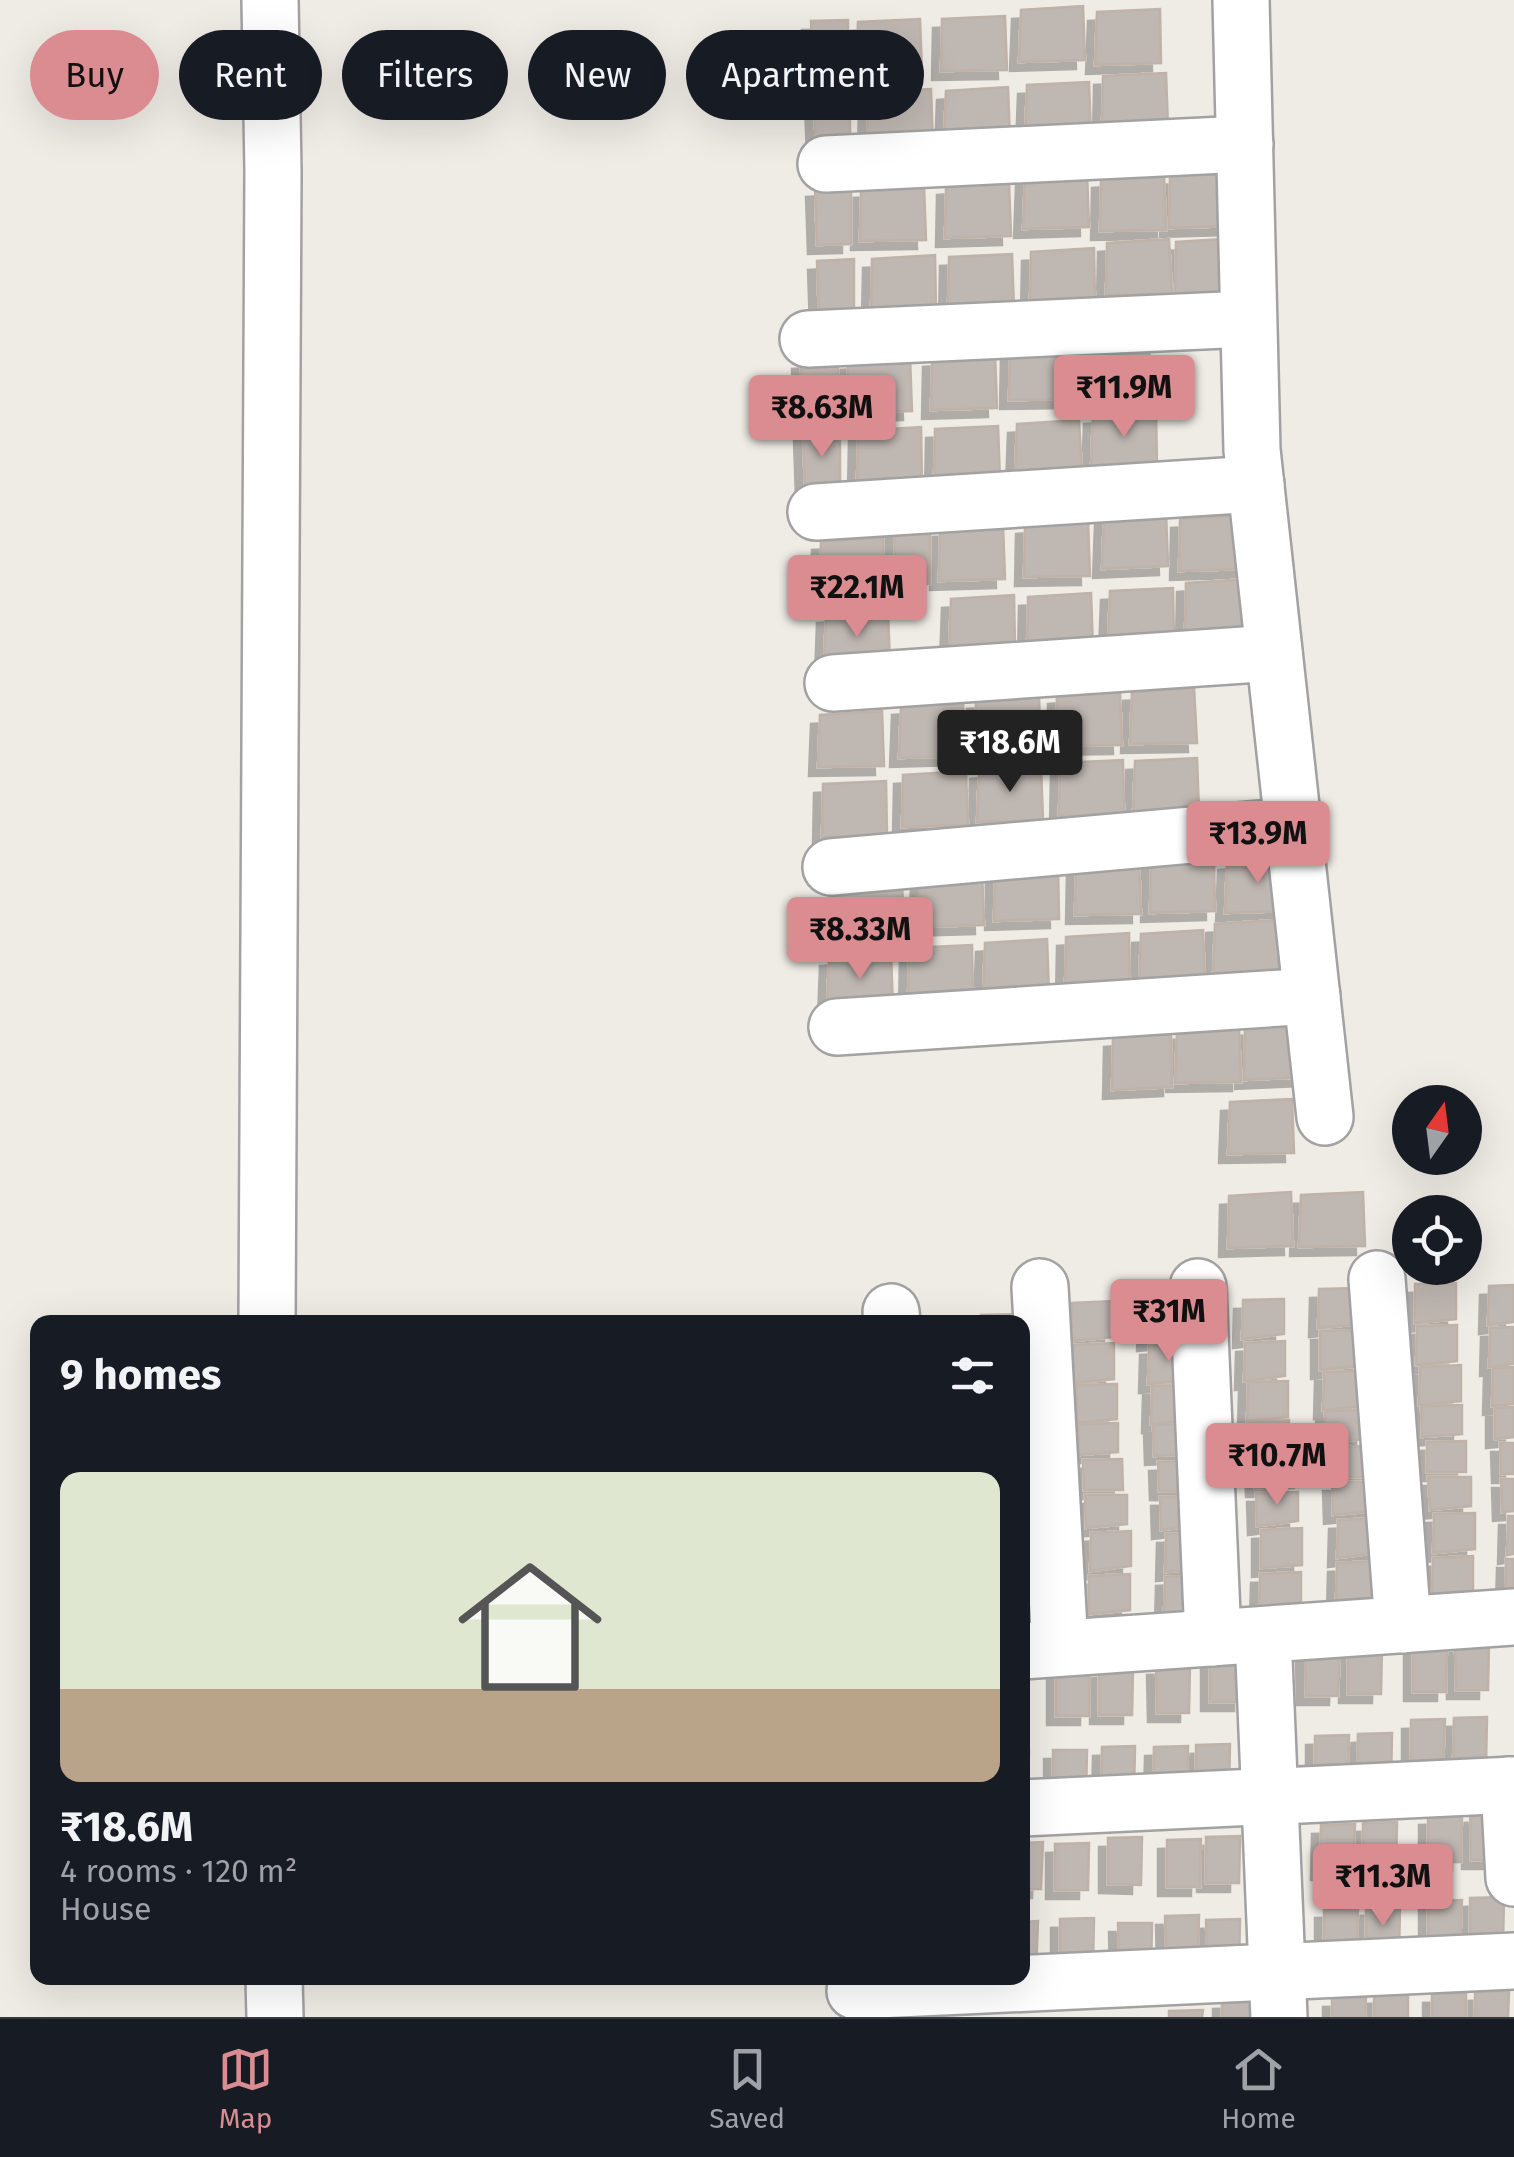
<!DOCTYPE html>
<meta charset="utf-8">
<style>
body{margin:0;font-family:"Fira Sans",sans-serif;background:#242831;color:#f1f3f6;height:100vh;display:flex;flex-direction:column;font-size:38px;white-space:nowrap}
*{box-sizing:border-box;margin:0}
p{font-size:32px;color:#9ea1a6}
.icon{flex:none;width:55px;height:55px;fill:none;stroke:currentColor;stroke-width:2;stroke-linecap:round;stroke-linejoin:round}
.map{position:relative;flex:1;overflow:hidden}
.drawer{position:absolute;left:30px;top:1315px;width:1000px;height:670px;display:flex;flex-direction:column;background:#171b24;border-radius:20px;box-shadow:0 10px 40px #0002}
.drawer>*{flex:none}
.top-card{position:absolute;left:30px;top:30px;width:1000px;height:90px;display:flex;gap:20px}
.needle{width:65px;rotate:14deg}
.tools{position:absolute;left:1392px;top:1085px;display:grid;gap:20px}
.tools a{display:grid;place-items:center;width:90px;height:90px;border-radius:50%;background:#171b24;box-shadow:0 10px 40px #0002;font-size:50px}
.price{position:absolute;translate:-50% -85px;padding:0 22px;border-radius:10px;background:#db8c90;color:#111;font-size:32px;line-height:65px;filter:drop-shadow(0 2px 5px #0008)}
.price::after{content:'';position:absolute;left:50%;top:60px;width:30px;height:22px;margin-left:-15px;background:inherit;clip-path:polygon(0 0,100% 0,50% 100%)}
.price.active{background:#222;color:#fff}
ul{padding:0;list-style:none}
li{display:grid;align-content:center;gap:20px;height:530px;padding:0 30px}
li span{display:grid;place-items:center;height:310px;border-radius:20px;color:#555}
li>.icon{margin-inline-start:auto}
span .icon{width:180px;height:180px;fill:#fffc;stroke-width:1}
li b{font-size:42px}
h2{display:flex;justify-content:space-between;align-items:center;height:120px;padding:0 30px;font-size:42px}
.pill{padding:0 35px;border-radius:45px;background:#171b24;box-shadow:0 10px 40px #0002;font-size:35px;line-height:90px}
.pill.active{background:#db8c90;color:#111}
.tab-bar{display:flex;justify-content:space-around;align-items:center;height:140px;border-top:2px solid #363941;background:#171b24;font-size:28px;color:#9ea1a6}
.tab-bar a{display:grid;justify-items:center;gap:5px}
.tab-bar .active{color:#db8c90}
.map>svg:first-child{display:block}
.building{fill:#bfb7b2;stroke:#bfb2a8;stroke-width:2.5;filter:url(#shadow)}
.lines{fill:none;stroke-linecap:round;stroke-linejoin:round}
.minor-casing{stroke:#a2a2a2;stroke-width:60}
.minor{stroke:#fff;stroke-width:55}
</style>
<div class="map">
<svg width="1514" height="2017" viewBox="0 0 1514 2017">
<defs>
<filter id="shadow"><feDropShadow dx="-9" dy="9" stdDeviation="0" flood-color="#0004"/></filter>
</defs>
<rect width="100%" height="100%" fill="#efebe5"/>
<!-- building -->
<g class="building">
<polygon points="1083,6 1085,60 1019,62 1021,10"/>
<polygon points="1160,9 1161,63 1095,65 1097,12"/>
<polygon points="1005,16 1007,70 941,71 942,19"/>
<polygon points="920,19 922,73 856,74 858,22"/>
<polygon points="848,20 848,77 813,79 811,21"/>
<polygon points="1166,73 1168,127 1102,128 1103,76"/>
<polygon points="1089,82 1091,136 1025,138 1027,85"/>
<polygon points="1008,87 1010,141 944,143 946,91"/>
<polygon points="931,89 933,143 867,145 868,92"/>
<polygon points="850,93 850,150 816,152 814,94"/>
<polygon points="1233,172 1235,226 1169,228 1170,176"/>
<polygon points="1087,173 1089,227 1023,229 1025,176"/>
<polygon points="1164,175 1166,230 1100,231 1101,179"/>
<polygon points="1009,182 1011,236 945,238 946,186"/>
<polygon points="851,186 851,244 817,245 815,188"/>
<polygon points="924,186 926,240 860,241 861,189"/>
<polygon points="1238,238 1240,293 1175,294 1176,242"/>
<polygon points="1169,239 1172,294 1106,295 1107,243"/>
<polygon points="1094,248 1095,302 1030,304 1031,252"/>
<polygon points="1012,254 1014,308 948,310 949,257"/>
<polygon points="935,255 936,310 871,311 872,259"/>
<polygon points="854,259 854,317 819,319 817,261"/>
<polygon points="1073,345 1075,399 1009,400 1010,348"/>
<polygon points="1149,347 1152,401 1085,403 1087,351"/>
<polygon points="995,354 997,408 931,410 932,358"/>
<polygon points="910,357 912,411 846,413 848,361"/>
<polygon points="838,358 838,416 802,417 801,360"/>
<polygon points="1156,411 1157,465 1091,467 1093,415"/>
<polygon points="1079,420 1082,474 1015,476 1017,424"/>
<polygon points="998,426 1000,480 934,481 935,429"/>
<polygon points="921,427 922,481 857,483 858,431"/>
<polygon points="840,431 840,489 805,490 803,432"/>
<polygon points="1166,513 1168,566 1102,569 1104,516"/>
<polygon points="1243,515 1244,569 1179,571 1180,519"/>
<polygon points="1088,521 1090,576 1024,577 1025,525"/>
<polygon points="1003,525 1005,579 939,581 940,528"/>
<polygon points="930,526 930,584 896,585 894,527"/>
<polygon points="883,538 885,592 819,593 821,541"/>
<polygon points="1249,579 1251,633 1185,635 1186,583"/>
<polygon points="1173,588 1174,642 1108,643 1110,591"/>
<polygon points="1091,593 1093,648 1027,649 1028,597"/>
<polygon points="1014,595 1015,649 949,651 951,599"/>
<polygon points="888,611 890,665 824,667 826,614"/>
<polygon points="1194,688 1197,743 1130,744 1132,692"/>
<polygon points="1120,691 1122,745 1056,746 1057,695"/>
<polygon points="1039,697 1041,751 975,753 976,700"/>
<polygon points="963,702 965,756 899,758 901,706"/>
<polygon points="882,711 884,766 818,767 820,715"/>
<polygon points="1197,758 1199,812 1133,814 1135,761"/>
<polygon points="1123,760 1124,814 1059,816 1060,763"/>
<polygon points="1041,766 1043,820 977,822 979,770"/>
<polygon points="966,771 968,825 902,827 903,775"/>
<polygon points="886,781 887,835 822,837 823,784"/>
<polygon points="1214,857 1215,911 1150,913 1151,861"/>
<polygon points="1289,857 1291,911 1225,913 1227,861"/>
<polygon points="1139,859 1141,914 1075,915 1076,863"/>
<polygon points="1058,865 1059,919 994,921 995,869"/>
<polygon points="982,871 984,925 918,927 920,875"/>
<polygon points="902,880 904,934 838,936 839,884"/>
<polygon points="1277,920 1279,974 1213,976 1215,924"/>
<polygon points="1203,930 1205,985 1139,986 1141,934"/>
<polygon points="1129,933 1130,987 1065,989 1066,937"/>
<polygon points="1047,939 1049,993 983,995 985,943"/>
<polygon points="972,945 973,998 908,1000 909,948"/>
<polygon points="891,954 893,1008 827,1009 829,957"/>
<polygon points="1308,1024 1310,1077 1244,1080 1245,1027"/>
<polygon points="1239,1028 1241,1082 1175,1083 1177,1031"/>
<polygon points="1171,1034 1172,1087 1112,1090 1113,1038"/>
<polygon points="1292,1099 1294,1153 1228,1154 1230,1102"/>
<polygon points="1291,1192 1293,1246 1228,1248 1229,1196"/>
<polygon points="1363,1192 1365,1246 1299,1247 1301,1195"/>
<polygon points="1456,1283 1456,1319 1415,1323 1415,1284"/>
<polygon points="1514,1285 1514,1322 1488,1325 1489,1286"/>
<polygon points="1359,1288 1360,1324 1318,1328 1319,1289"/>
<polygon points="1284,1299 1284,1334 1242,1339 1243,1300"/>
<polygon points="1113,1301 1113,1337 1071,1341 1072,1303"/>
<polygon points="1188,1302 1188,1338 1146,1342 1147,1304"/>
<polygon points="1022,1314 1022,1322 981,1322 981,1315"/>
<polygon points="1457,1325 1457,1361 1416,1365 1417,1326"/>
<polygon points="1514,1327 1514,1364 1489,1367 1490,1328"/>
<polygon points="1361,1330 1361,1366 1320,1370 1320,1331"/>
<polygon points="1285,1341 1285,1376 1244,1381 1245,1343"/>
<polygon points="1114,1343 1114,1379 1073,1383 1074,1345"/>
<polygon points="1189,1344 1189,1380 1148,1384 1149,1346"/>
<polygon points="1461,1365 1461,1401 1419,1405 1420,1367"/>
<polygon points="1514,1367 1514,1404 1492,1406 1493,1368"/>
<polygon points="1364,1371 1365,1406 1323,1410 1324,1372"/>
<polygon points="1288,1381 1288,1417 1247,1421 1248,1382"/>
<polygon points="1117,1384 1117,1419 1076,1423 1077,1385"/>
<polygon points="1192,1385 1192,1420 1151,1424 1152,1386"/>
<polygon points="1462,1405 1462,1434 1422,1437 1421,1406"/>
<polygon points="1514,1407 1514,1437 1495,1439 1495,1408"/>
<polygon points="1365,1410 1365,1439 1326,1442 1325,1411"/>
<polygon points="1289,1420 1289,1450 1250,1453 1249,1422"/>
<polygon points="1118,1423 1118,1452 1079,1455 1078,1424"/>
<polygon points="1194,1424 1194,1454 1154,1456 1153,1425"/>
<polygon points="1466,1441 1466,1472 1427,1472 1427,1442"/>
<polygon points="1500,1443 1514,1443 1514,1474 1501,1474"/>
<polygon points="1369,1446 1370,1477 1331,1477 1330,1447"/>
<polygon points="1254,1457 1293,1457 1294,1488 1255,1488"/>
<polygon points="1122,1459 1123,1490 1084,1490 1083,1460"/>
<polygon points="1197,1461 1198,1492 1159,1491 1158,1462"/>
<polygon points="1428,1477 1471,1477 1471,1506 1430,1510"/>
<polygon points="1501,1479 1514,1479 1514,1511 1502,1512"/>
<polygon points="1332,1482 1374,1482 1375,1511 1333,1515"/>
<polygon points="1298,1492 1298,1521 1257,1526 1256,1493"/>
<polygon points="1085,1495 1127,1495 1127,1524 1086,1528"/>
<polygon points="1202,1496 1202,1525 1161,1530 1160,1497"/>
<polygon points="1475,1513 1475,1549 1433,1553 1434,1514"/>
<polygon points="1508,1516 1514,1516 1514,1554 1507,1555"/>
<polygon points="1378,1518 1378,1553 1337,1558 1338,1520"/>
<polygon points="1302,1528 1302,1565 1261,1568 1261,1530"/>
<polygon points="1131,1531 1131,1566 1090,1571 1091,1533"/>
<polygon points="1206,1533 1207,1568 1165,1572 1166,1534"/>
<polygon points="1041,1544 1040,1579 1022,1581 1022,1545"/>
<polygon points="1473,1556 1473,1592 1432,1596 1433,1558"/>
<polygon points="1506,1559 1514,1559 1514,1597 1505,1598"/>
<polygon points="1377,1561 1377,1597 1336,1601 1337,1563"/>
<polygon points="1301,1572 1301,1607 1259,1612 1260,1574"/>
<polygon points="1130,1574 1130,1610 1089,1614 1089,1576"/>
<polygon points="1205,1575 1205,1611 1164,1616 1165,1577"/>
<polygon points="1039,1587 1039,1623 1022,1625 1022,1588"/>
<polygon points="1489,1643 1488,1690 1456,1690 1455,1644"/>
<polygon points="1447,1645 1446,1692 1413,1692 1413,1646"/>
<polygon points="1382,1647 1381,1694 1348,1694 1348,1648"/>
<polygon points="1340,1649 1338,1696 1306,1696 1305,1650"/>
<polygon points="1244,1655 1243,1702 1210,1702 1210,1657"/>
<polygon points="1190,1665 1189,1713 1157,1713 1156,1666"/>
<polygon points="1090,1668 1089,1716 1056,1716 1056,1670"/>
<polygon points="1133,1668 1132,1715 1099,1715 1099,1669"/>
<polygon points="1022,1674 1029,1674 1028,1721 1022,1721"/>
<polygon points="1487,1717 1486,1764 1453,1764 1454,1718"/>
<polygon points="1445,1719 1443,1767 1411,1767 1411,1720"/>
<polygon points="1392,1733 1391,1780 1357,1780 1358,1734"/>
<polygon points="1349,1735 1348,1782 1315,1782 1315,1736"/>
<polygon points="1230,1744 1229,1791 1196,1791 1196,1745"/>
<polygon points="1135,1746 1134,1794 1101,1794 1102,1747"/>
<polygon points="1188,1746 1187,1793 1153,1793 1154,1747"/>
<polygon points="1022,1750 1029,1750 1028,1797 1022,1797"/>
<polygon points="1053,1750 1087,1750 1086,1797 1053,1796"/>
<polygon points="1504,1813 1503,1860 1471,1860 1470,1814"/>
<polygon points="1462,1815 1461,1862 1428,1862 1428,1816"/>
<polygon points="1397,1822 1396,1870 1363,1869 1363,1823"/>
<polygon points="1355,1824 1353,1872 1320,1871 1321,1825"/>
<polygon points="1240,1836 1239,1883 1206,1883 1206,1837"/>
<polygon points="1142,1837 1141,1885 1108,1884 1108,1838"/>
<polygon points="1201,1839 1200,1887 1167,1887 1167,1840"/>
<polygon points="1043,1842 1041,1889 1022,1889 1022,1843"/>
<polygon points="1089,1843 1088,1890 1055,1890 1055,1844"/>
<polygon points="1504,1897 1503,1945 1470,1945 1470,1898"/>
<polygon points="1462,1900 1460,1947 1428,1947 1428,1901"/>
<polygon points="1400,1906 1399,1953 1366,1952 1366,1907"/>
<polygon points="1358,1908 1357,1955 1324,1955 1324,1909"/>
<polygon points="1199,1915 1198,1962 1166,1961 1165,1916"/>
<polygon points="1094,1918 1093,1965 1060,1965 1060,1919"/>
<polygon points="1240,1919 1239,1966 1207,1966 1206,1920"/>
<polygon points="1038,1921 1036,1969 1022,1969 1022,1922"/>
<polygon points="1118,1923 1152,1923 1151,1970 1119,1969"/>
<polygon points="1509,1991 1508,2017 1475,2017 1475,1992"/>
<polygon points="1466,1993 1466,2017 1432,2017 1432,1994"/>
<polygon points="1408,1994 1408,2017 1374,2017 1374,1995"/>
<polygon points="1366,1997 1365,2017 1332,2017 1332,1998"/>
<polygon points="1256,1999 1257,2017 1222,2017 1222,2000"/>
<polygon points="1203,2010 1202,2017 1169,2017 1169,2011"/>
</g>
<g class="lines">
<defs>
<g id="minor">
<polyline points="1241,0 1252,450 1325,1117"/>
<polyline points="826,164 1245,144"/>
<polyline points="808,339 1247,319"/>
<polyline points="816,512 1256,484"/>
<polyline points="833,683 1274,653"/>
<polyline points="831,867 1293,826"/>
<polyline points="837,1027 1312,996"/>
<polyline points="1377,1279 1403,1625"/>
<polyline points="1040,1287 1060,1648"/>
<polyline points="1198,1287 1213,1638"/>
<polyline points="891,1312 892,1322"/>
<polyline points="267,1322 273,172 270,0"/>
<polyline points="1263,1635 1279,2017"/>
<polyline points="1022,1651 1514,1617"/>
<polyline points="1509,1785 1514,1878"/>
<polyline points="1022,1808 1514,1785"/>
<polyline points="274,1978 275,2017"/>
<polyline points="855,1991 1514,1961"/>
</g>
</defs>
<!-- minor casing -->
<use href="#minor" class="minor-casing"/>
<!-- minor -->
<use href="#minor" class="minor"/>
</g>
</svg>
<div class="tools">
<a><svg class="needle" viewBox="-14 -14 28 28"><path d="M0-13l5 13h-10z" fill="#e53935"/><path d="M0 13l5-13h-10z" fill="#9ea1a6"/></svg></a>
<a><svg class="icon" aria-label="locate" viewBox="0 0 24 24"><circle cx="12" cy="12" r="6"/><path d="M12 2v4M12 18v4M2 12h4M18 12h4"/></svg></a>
</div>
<b class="price" style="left:1124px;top:440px">₹11.9M</b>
<b class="price" style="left:822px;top:460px">₹8.63M</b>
<b class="price" style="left:857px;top:640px">₹22.1M</b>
<b class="price active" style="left:1010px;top:795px">₹18.6M</b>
<b class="price" style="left:1258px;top:886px">₹13.9M</b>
<b class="price" style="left:860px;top:982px">₹8.33M</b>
<b class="price" style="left:1169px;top:1364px">₹31M</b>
<b class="price" style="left:1277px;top:1508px">₹10.7M</b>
<b class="price" style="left:1383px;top:1929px">₹11.3M</b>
<div class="top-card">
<a class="pill active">Buy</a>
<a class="pill">Rent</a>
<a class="pill">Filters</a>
<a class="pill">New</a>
<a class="pill">Apartment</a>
</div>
<section class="drawer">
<h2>9 homes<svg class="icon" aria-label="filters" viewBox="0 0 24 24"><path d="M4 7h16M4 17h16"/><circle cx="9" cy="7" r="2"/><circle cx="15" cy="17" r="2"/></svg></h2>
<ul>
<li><span style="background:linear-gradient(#dfe7d0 70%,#b9a48a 0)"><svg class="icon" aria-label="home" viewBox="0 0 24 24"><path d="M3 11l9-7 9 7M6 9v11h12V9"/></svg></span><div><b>₹18.6M</b><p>4 rooms · 120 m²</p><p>House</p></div></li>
</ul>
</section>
</div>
<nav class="tab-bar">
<a class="active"><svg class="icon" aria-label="map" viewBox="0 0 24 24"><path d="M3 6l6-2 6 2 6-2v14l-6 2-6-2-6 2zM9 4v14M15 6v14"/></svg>Map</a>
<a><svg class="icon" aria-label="saved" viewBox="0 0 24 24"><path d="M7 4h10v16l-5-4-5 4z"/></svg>Saved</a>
<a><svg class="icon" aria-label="home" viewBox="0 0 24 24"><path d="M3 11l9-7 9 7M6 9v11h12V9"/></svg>Home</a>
</nav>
